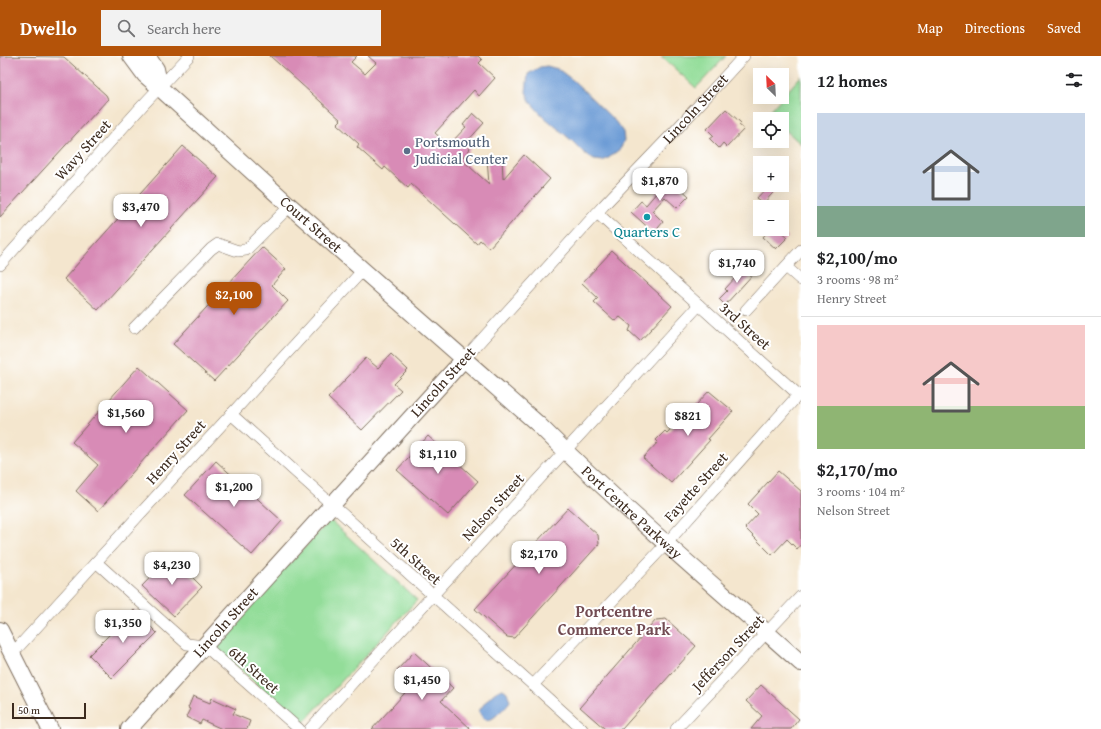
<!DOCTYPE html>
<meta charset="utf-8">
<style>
body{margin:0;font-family:"Gentium Book Plus",serif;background:#f2f2f2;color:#202124;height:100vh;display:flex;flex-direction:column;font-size:15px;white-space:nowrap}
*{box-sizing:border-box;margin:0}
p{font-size:13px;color:#757577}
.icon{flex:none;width:22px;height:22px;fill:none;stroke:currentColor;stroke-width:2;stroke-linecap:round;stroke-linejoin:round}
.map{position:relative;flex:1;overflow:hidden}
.side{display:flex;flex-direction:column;background:#fff;width:300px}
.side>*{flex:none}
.needle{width:26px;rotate:336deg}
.controls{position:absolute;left:753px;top:12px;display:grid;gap:8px}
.controls a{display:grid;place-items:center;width:36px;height:36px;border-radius:0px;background:#fff;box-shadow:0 4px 16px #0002;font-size:20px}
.scale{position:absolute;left:12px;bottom:10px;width:74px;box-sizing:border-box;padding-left:4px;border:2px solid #3b2a1e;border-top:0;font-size:11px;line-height:14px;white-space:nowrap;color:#3b2a1e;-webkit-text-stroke:3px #fff;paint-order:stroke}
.price{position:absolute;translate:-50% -34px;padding:0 9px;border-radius:8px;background:#fff;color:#222;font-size:13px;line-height:26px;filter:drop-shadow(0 1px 2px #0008)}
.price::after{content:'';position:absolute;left:50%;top:24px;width:12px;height:9px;margin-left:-6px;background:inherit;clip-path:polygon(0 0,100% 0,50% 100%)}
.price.on{background:#b45309;color:#fff}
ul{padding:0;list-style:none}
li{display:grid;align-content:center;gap:8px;height:212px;padding:0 16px}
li+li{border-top:1px solid #e0e0e0}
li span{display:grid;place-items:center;height:124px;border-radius:0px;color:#555}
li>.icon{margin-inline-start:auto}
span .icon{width:72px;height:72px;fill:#fffc;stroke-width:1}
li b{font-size:17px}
h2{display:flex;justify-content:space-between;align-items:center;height:48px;padding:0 16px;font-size:17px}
header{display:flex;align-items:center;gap:24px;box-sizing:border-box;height:56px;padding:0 20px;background:#b45309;color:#fff}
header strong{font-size:19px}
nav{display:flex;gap:22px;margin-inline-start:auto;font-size:14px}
.search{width:280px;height:36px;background:#f2f2f2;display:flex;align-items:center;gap:10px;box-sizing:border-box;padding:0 14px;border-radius:0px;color:#757577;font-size:15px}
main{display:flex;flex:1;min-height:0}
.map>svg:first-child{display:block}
.green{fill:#93dd99;stroke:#67845c}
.water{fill:#6d9cd6;stroke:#54637a}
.building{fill:#d88bb6}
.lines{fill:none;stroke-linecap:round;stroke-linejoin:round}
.street-casing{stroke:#7c6c5c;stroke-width:12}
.secondary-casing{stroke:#7c6c5c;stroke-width:18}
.street{stroke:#fff;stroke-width:11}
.secondary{stroke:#fff;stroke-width:16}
.service-dot{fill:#5c6f8a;stroke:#fff;stroke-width:1.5}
.culture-dot{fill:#0f9aa8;stroke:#fff;stroke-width:1.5}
.labels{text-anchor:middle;stroke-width:4;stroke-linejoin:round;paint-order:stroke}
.street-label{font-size:15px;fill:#3b2a1e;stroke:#fff}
.service-label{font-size:15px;fill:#4e5e75;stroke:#fff;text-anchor:start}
.culture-label{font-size:15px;fill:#0d838f;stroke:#fff}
.neighbourhood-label{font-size:16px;font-weight:bold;fill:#724c53;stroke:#fff}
</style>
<header>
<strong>Dwello</strong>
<div class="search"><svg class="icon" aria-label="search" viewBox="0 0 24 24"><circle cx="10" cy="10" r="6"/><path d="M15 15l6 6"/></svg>Search here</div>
<nav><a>Map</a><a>Directions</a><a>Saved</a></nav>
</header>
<main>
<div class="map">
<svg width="801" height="673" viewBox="0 0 801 673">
<rect width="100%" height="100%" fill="#fff"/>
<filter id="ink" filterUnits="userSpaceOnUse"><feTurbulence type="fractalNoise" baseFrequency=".025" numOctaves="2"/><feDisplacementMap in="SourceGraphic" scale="8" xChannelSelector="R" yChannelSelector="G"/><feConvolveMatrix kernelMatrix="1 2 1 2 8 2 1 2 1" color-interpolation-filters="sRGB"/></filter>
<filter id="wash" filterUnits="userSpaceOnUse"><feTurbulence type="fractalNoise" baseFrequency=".012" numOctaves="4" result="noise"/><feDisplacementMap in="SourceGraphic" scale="16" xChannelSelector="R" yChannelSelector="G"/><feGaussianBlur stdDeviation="0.9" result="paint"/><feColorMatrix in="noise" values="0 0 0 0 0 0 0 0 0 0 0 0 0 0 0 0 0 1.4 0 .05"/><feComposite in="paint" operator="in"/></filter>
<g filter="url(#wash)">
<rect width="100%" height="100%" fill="#f4e6ce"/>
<!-- green -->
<g class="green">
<polygon points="661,0 726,0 696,32"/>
<polygon points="801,20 801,88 782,71 782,63 773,63 767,58"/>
<polygon points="330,464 417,544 301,669 214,589"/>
</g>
<!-- water -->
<g class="water">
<polygon points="547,10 558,13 574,25 615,65 623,76 624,84 621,92 610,101 603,105 594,104 583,96 571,84 543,60 531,47 526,36 528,18 540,11"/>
<path d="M503 633 507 636 510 645C507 650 503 653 499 657 491 665 484 668 479 655 485 646 493 635 503 633Z"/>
</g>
<g id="blocks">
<!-- building -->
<g class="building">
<polygon points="0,0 64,1 106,39 108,43 0,161"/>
<polygon points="270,0 357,0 351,6 365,18 376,7 368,0 478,0 482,4 479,7 495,22 479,40 474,34 435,77 449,89 466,71 463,69 473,57 484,67 465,88 470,93 461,103 489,128 487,103 502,102 503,123 524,99 550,123 489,192 480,184 477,188 411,128 408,132 385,111 383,114 357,91 359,88 337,68 341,64"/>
<polygon points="726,53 741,67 739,69 744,73 727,91 723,87 719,92 710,83 714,80 707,73"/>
<polygon points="183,90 218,121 98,254 64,223"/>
<polygon points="665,118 689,140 677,152 665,141 652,155 663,166 654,177 631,156 641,145 646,149 658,135 653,131"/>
<polygon points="769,129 780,129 763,148 756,143"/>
<polygon points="770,173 779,173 788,181 776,193 763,181"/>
<polygon points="262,191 286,213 272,229 288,245 214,325 173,288"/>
<polygon points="612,195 672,250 640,285 629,275 631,270 620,261 615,265 594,246 598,242 582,227"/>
<polygon points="747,209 755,216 725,249 719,243 727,235 725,233"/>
<polygon points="391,298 408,314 394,328 401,334 362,374 328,342 366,302 378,312"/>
<polygon points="139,310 188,354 98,455 76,435 98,409 72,386"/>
<polygon points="709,335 733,355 708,383 710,384 671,427 643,402 658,386 656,384 665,375 667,377 682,361 684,362"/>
<polygon points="428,380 478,425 448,459 397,414"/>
<polygon points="216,405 282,465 252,499 185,439"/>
<polygon points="778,415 801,435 801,488 797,493 787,483 772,499 745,472 758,458 748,448"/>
<polygon points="568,452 598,479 599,488 514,582 507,581 475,553"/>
<polygon points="171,500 202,531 174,560 142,530"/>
<polygon points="134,554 157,577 112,622 89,599"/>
<polygon points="666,563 696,590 622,673 605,673 580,651 656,564"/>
<polygon points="414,596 453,632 441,645 471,673 372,673 413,628 397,614"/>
<polygon points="761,629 799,663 791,673 751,673 762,660 746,645"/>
<polygon points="193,640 210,647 212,642 236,653 233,658 250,665 247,673 222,673 202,664 200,668 186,661 190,653 188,652"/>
</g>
</g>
</g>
<g filter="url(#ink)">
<use href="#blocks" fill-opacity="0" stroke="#7c6c5c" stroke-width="1"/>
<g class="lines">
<defs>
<g id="street">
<polyline points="597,157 801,341"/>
<polyline points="0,209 143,49 189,0"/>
<polyline points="786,211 801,224"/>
<polyline points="746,254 801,194"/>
<polyline points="134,272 211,193 218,188 238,195 246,194 290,150"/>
<path id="s1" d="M464 303 604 149 674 76 744 0"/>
<polyline points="231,358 582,673"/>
<polyline points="96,506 187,588 205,590 299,673"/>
<polyline points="12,598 363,214"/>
<polyline points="533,629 666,488 799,338"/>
<polyline points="310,673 699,249"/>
<polyline points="676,673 801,540"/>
</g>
<g id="secondary">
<path id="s2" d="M131 0 145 19 160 32 290 150 538 368C622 452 713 528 801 607"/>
<polyline points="147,0 156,13 160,32"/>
<polyline points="0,574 50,673"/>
<path id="s3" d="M129 673 464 303"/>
</g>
</defs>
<!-- street casing -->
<use href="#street" class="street-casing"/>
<!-- secondary casing -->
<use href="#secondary" class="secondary-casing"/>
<!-- street -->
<use href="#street" class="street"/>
<!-- secondary -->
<use href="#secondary" class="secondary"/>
</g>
</g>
<!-- markers -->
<circle class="service-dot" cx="407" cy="95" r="4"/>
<circle class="culture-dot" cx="647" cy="161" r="4"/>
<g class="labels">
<!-- street labels -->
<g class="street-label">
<text dy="5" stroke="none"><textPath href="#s1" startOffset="341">Lincoln Street</textPath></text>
<text transform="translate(83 94) rotate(-48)" y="5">Wavy Street</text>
<text dy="5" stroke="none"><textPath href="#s2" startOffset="247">Court Street</textPath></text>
<text transform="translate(745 270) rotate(42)" y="5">3rd Street</text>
<text transform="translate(443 326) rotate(-48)" y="5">Lincoln Street</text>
<text transform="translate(176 396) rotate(-48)" y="5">Henry Street</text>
<text transform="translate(696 431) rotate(-48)" y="5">Fayette Street</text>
<text transform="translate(493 451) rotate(-48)" y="5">Nelson Street</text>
<text dy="5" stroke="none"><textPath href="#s2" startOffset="678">Port Centre Parkway</textPath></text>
<text transform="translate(416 505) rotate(42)" y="5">5th Street</text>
<text dy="5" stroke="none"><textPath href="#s3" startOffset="144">Lincoln Street</textPath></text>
<text transform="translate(728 597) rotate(-47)" y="5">Jefferson Street</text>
<text transform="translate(254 614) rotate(42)" y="5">6th Street</text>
</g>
<!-- service labels -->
<g class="service-label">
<text x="415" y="91">Portsmouth<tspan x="415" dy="17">Judicial Center</tspan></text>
</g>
<!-- culture labels -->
<g class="culture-label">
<text x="647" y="181">Quarters C</text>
</g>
<!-- neighbourhood labels -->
<g class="neighbourhood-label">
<text x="614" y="561">Portcentre<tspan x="614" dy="18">Commerce Park</tspan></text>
</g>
</g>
</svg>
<div class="controls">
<a><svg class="needle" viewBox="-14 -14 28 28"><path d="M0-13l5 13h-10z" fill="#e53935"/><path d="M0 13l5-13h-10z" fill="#757577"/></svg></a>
<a><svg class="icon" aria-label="locate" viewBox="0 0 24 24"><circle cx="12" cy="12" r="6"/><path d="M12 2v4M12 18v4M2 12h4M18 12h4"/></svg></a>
<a>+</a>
<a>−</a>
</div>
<div class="scale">50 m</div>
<b class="price" style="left:660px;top:146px">$1,870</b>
<b class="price" style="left:141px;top:172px">$3,470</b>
<b class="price" style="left:737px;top:228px">$1,740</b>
<b class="price on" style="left:234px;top:260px">$2,100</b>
<b class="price" style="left:126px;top:378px">$1,560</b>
<b class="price" style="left:688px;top:381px">$821</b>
<b class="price" style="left:438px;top:419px">$1,110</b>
<b class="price" style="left:234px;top:452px">$1,200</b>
<b class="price" style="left:539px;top:519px">$2,170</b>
<b class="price" style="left:172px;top:530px">$4,230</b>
<b class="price" style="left:123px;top:588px">$1,350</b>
<b class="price" style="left:422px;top:645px">$1,450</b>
</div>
<section class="side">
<h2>12 homes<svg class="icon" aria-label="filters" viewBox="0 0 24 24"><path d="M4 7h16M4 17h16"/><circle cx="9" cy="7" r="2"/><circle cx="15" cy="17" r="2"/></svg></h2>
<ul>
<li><span style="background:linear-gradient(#c9d6e8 75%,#7fa58c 0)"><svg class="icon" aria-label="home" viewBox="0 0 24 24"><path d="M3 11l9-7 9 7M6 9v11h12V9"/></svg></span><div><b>$2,100/mo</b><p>3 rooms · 98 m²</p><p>Henry Street</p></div></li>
<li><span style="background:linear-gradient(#f6c9c9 65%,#8fb573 0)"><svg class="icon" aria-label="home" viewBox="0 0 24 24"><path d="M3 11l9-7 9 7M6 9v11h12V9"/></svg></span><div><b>$2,170/mo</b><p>3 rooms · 104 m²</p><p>Nelson Street</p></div></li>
</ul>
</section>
</main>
